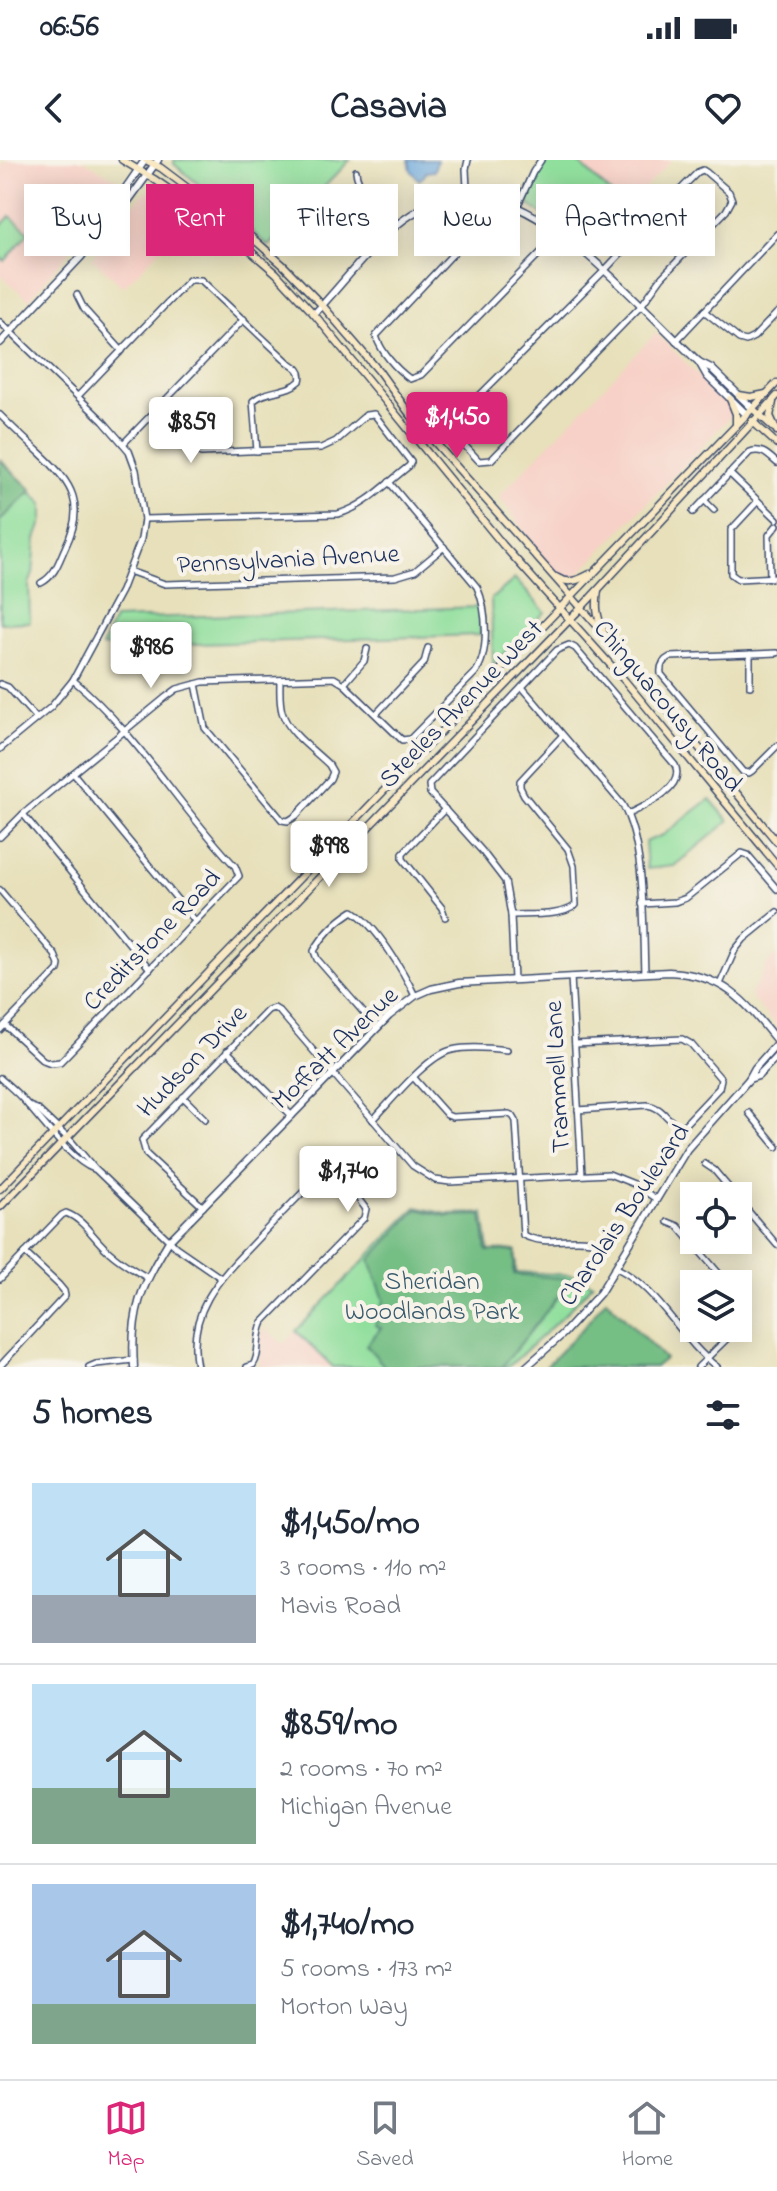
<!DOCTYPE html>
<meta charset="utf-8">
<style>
body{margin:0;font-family:"Indie Flower",sans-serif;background:#f6f6f7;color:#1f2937;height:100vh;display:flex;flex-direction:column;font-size:30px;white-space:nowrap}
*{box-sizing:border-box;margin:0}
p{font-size:26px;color:#747a83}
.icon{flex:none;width:44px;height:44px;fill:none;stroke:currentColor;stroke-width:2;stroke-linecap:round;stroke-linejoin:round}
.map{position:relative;height:1207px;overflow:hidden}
.panel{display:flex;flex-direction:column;background:#fff;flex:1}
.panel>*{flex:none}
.top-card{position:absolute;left:24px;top:24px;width:730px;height:72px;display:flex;gap:16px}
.fabs{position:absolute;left:680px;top:1022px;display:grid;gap:16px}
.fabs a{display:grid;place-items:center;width:72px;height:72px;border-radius:0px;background:#fff;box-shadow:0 4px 20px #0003;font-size:40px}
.price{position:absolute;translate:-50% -68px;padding:0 18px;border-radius:8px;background:#fff;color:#222;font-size:26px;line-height:52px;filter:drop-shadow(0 2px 4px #0008)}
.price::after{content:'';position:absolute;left:50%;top:48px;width:24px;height:18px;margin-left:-12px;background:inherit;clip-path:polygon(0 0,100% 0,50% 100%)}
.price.current{background:#db2777;color:#fff}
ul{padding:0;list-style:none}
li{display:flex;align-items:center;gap:24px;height:200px;padding:0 32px}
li+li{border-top:2px solid #e0e1e3}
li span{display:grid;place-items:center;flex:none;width:224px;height:160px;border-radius:0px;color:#555}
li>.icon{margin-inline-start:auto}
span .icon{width:96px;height:96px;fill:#fffc;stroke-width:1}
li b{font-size:34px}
h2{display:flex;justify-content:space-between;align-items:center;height:96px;padding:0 32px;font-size:34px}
.tag{padding:0 28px;border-radius:0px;background:#fff;box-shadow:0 4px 20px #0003;font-size:28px;line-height:72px}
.tag.current{background:#db2777;color:#fff}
.status{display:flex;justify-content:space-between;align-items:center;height:56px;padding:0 40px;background:#fff;direction:ltr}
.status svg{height:22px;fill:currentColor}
header{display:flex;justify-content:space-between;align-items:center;height:104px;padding:0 32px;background:#fff;font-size:36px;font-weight:700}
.dock{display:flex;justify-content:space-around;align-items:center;height:112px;border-top:2px solid #e0e1e3;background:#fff;font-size:22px;color:#747a83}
.dock a{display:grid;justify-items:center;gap:4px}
.dock .current{color:#db2777}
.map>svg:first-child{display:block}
.built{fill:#f7d1c7}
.green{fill:#91df9d;stroke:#56877e;stroke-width:2}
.forest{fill:#74be84;stroke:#487671;stroke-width:2}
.water{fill:#6aa7dc;stroke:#426b9d;stroke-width:2}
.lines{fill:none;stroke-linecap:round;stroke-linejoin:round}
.minor-casing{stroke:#3a4a6c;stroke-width:8}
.tertiary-casing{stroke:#3a4a6c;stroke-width:9}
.secondary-casing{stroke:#3a4a6c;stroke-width:9}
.minor{stroke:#fff;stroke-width:5}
.tertiary{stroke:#fff;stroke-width:6}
.secondary{stroke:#f8e8c3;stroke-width:6}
.labels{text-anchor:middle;stroke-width:8;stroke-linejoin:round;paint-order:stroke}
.street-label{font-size:26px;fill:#1b2f5e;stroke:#f7f3e8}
.park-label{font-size:26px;fill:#385b6e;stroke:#f7f3e8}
</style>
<div class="status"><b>06:56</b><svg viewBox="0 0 49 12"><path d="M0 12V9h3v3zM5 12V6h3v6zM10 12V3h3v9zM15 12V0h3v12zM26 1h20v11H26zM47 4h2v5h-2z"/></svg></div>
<header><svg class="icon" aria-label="back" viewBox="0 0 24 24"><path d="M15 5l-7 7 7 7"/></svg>Casavia<svg class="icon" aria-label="heart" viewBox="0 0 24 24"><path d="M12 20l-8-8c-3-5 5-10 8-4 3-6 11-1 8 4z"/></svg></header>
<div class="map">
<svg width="777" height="1207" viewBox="0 0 777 1207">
<rect width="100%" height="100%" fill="#f7f3e8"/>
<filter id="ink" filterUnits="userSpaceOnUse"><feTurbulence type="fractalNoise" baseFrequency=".0125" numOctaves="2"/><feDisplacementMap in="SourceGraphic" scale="16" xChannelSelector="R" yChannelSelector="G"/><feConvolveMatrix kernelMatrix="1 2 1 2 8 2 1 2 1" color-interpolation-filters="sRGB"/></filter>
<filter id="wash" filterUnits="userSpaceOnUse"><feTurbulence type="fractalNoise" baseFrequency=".006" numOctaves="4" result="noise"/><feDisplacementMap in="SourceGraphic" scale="32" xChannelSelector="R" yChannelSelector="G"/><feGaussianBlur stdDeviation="1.8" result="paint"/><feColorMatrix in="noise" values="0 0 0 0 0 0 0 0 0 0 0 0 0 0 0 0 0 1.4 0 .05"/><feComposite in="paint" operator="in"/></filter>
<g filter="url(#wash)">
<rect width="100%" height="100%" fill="#e7e0ba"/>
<!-- built -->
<g class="built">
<polygon points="7,0 82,0 122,22 77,82 29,140 0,114 0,7"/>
<polygon points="576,0 672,0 626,48"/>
<polygon points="154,32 190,60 123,127 92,98 143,34"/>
<polygon points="656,173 735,252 570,423 560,421 499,336"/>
<polygon points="777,795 777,867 750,836 770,800"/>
<polygon points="264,1169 284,1184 296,1171 333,1207 260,1207 259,1184"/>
</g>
<!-- green -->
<g class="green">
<polygon points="174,0 350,0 268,86 225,46 174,4"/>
<polygon points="549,0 576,0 626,48 587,87 574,75 529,45 528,40 540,11"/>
<polygon points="10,56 29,72 5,101 0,97 0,67"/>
<polygon points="0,300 43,344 43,360 36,379 33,414 29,424 30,462 0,463"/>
<polygon points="515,419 545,452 493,505 491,439"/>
<polygon points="480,447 480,475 102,487 114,459"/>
<polygon points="710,639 729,661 674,706 647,709 645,682 663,675"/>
<polygon points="416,1047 447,1054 484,1053 489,1091 516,1090 516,1112 573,1115 593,1124 561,1158 508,1207 333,1207 296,1171"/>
</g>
<!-- forest -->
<g class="forest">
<polygon points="0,300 32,330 0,361"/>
<polygon points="417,1049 447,1056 482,1055 487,1091 515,1091 514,1114 572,1119 502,1207 385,1207 366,1185 381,1168 375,1165 384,1140 370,1100"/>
<polygon points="606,1139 665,1199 655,1207 545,1207 583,1168"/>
</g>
<!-- water -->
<polygon class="water" points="409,0 437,0 434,11 426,12 424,16 419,20 411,10"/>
</g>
<g filter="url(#ink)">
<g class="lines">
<defs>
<g id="minor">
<path d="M468 0 466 9 469 67 465 81 376 176C381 192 396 209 410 219L421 215 547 86 558 72"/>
<polygon points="703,10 706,12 729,32 732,40 726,51 662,117 641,146 491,300 479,301 457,277 454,266 460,255 604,111 685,25 698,12"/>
<path d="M356 11C357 31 384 50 398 64"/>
<polyline points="517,47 533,12 541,0"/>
<polyline points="77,135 84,149 122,191"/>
<polyline points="704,151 739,179 746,181 754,177 777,153"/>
<polyline points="0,162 103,261 123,284 129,291 136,310 144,359 141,379 121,431 73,520 51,547 0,589"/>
<polyline points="676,181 777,74"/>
<path d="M78 236 189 120H201L288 202C296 207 303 211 300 221 288 233 266 229 253 241L257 291"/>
<path d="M0 255C13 268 27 281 41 294 73 324 86 345 65 388 59 401 55 416 41 423"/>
<polyline points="123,284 244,159"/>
<polyline points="729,313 777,359"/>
<polyline points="704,340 714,350"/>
<polyline points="758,341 731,370 731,414 738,419 777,417"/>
<path d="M693 352 750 292C762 288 768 295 777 303"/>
<path d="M144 359 338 354C365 347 387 323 409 306L411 302 374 254 366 255 336 281 321 288 201 293 194 287 182 257 166 240"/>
<polyline points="129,411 165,424 395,417 415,411 444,387"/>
<polyline points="770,418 769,375 777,365"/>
<path d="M777 493 670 497C662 501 660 506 661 514L743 612 749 613 752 611 777 586"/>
<polyline points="750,494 750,526"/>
<polyline points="0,524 8,527 36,558"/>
<path d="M196 524 205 568 282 660 288 661 296 656 330 619 333 612 329 605C314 590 288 573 282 552 279 541 280 530 280 520"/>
<polyline points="344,524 364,501 367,489"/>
<path d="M522 527 622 644C646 685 643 765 645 813"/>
<polyline points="376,554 424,503 428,488"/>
<polyline points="73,613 195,761"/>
<polyline points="23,654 150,809"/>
<path d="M0 677 23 654 166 537 177 529 203 522 334 518 344 524 402 580 410 579 475 513C490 493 487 449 477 427L389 322"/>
<polyline points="0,730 55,795 59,805 58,810 0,870"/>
<polyline points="642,744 675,742 686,738 742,693 748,695 777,729"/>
<path d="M511 755C530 754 561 757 576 745L574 706 568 689 524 635 520 627V621L562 576"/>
<polyline points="445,757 442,748 403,699 403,693 445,649"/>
<polyline points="571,817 582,1015"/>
<path d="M514 820 511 755 505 721 482 691 430 633 429 625 557 490 569 485 575 488 675 605C686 628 644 646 628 654"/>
<polyline points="720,824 735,790 744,779 777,752"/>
<path d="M5 865 43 900 51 903 60 902 239 716 235 706C178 646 137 573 73 520"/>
<path d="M377 868 317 799 314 791C323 775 337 761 353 751 376 765 404 812 415 836"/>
<path d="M575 884 682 879 691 884 721 919 719 928 685 964 679 966C666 960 663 947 647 945L578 950"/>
<polyline points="227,891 292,956"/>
<path d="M0 918C9 926 19 934 27 944 43 962 72 1001 94 1009"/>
<path d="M414 918 447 955 452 957 509 954 513 956 516 961 523 1075C548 1088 578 1073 604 1085"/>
<polyline points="183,937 205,959"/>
<polyline points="29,946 37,949 72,982 95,1009 176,1087 221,1118"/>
<polyline points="749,953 777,987"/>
<path d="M373 960C391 941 428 895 452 890 468 886 490 888 507 890"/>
<polyline points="705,1004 714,1010 736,1036"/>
<polyline points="738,1039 777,1085"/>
<polyline points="203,1047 146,994 142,980 268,850 274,848 279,851 413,1006 435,1020 450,1022 609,1014 634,1024 656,1039"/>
<polyline points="668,1062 678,1066 728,1124"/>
<path d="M617 1108C660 1130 679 1178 717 1207"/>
<path d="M0 1119 62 1055 66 1053C83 1059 92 1076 105 1088 117 1100 132 1109 148 1118"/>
<polyline points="0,1206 65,1136 64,1131 59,1125 25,1093"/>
<polyline points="89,1207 96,1204 134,1200"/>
<path d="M197 1207C185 1148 225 1113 262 1074 282 1053 303 1032 323 1012L334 1010 339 1013 366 1049 364 1058 263 1162C255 1178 261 1194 253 1205L247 1207"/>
<path d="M698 1207 744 1162C748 1151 746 1145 738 1136"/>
</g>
<g id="tertiary">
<polyline points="118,49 118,39 145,0"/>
<path d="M314 154C343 124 378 75 412 54 436 39 467 33 495 40 563 55 647 154 699 202L711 208 753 249"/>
<polyline points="0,183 81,97 118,49 126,44 158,0"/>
<polyline points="699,202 707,216 747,255"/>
<polyline points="749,919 758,916 777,896"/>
<path d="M134 1207C130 1152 141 1126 169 1081L389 856 415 836 431 829 459 823 669 812C725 815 744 840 777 881"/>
<polyline points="526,1207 563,1174 600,1133 687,989 749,919 755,908 777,883"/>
</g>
<g id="secondary">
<polyline points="122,0 154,19 219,64 276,113 314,154 503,385 625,521 777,705"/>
<polyline points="146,0 161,8 241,68 283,105 322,145 378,210 409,253 609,479 777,682"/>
<polyline points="739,235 751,237 766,234"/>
<polyline points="730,239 736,254 736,266"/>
<polyline points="773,242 770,256 777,271"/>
<polyline points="753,249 774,268"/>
<polyline points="752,261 777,284"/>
<path d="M556 417C568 425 579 420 590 414"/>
<path d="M598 430C596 445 596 455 603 469"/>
<polyline points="0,1029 777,223"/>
<polyline points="0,1047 581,448 777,236"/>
</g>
</defs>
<!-- minor casing -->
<use href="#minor" class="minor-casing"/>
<!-- tertiary casing -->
<use href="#tertiary" class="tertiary-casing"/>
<!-- secondary casing -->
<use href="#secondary" class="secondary-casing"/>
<!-- minor -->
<use href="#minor" class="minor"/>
<!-- tertiary -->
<use href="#tertiary" class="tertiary"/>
<!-- secondary -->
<use href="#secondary" class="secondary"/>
</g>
</g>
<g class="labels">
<!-- street labels -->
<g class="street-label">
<text transform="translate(288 398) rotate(-3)" y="9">Pennsylvania Avenue</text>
<text transform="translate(460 543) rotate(-46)" y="9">Steeles Avenue West</text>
<text transform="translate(669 545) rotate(50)" y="9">Chinguacousy Road</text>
<text transform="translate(151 779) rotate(-46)" y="9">Creditstone Road</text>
<text transform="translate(334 887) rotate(-44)" y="9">Moffatt Avenue</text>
<text transform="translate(191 900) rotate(-46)" y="9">Hudson Drive</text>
<text transform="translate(556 917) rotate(-93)" y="9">Trammell Lane</text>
<text transform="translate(623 1054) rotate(-56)" y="9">Charolais Boulevard</text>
</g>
<!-- park labels -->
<g class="park-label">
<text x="432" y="1129">Sheridan<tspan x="432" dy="30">Woodlands Park</tspan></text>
</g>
</g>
</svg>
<div class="fabs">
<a><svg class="icon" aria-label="locate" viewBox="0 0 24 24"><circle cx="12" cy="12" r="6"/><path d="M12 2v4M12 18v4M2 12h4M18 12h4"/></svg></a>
<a><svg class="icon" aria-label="layers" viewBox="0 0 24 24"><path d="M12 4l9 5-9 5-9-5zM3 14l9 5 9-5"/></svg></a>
</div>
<b class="price current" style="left:457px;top:300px">$1,450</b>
<b class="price" style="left:191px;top:305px">$859</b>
<b class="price" style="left:151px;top:530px">$986</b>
<b class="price" style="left:329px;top:729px">$998</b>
<b class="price" style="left:348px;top:1054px">$1,740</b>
<div class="top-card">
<a class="tag">Buy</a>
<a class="tag current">Rent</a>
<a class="tag">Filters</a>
<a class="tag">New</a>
<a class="tag">Apartment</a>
</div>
</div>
<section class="panel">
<h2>5 homes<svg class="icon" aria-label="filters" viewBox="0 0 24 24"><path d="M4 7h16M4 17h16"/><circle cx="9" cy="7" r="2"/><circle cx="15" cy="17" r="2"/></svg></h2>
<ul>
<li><span style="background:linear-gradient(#bfe0f5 70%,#9aa5b1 0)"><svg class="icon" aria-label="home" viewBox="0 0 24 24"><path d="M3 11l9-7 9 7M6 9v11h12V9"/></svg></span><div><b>$1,450/mo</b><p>3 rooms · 110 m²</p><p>Mavis Road</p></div></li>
<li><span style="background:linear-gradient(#bfe0f5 65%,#7fa58c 0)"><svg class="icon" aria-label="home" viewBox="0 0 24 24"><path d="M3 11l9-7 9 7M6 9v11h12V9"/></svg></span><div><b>$859/mo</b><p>2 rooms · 70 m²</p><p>Michigan Avenue</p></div></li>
<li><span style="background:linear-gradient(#a9c7e8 75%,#7fa58c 0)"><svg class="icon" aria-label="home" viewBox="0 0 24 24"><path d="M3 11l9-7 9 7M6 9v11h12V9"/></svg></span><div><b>$1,740/mo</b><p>5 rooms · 173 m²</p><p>Morton Way</p></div></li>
</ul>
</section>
<nav class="dock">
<a class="current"><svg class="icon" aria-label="map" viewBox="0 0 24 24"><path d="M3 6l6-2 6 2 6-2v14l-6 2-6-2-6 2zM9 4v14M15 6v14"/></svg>Map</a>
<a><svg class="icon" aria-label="saved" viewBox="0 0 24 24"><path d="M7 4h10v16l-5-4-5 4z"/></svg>Saved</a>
<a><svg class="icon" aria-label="home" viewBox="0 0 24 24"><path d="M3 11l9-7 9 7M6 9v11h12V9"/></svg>Home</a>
</nav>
